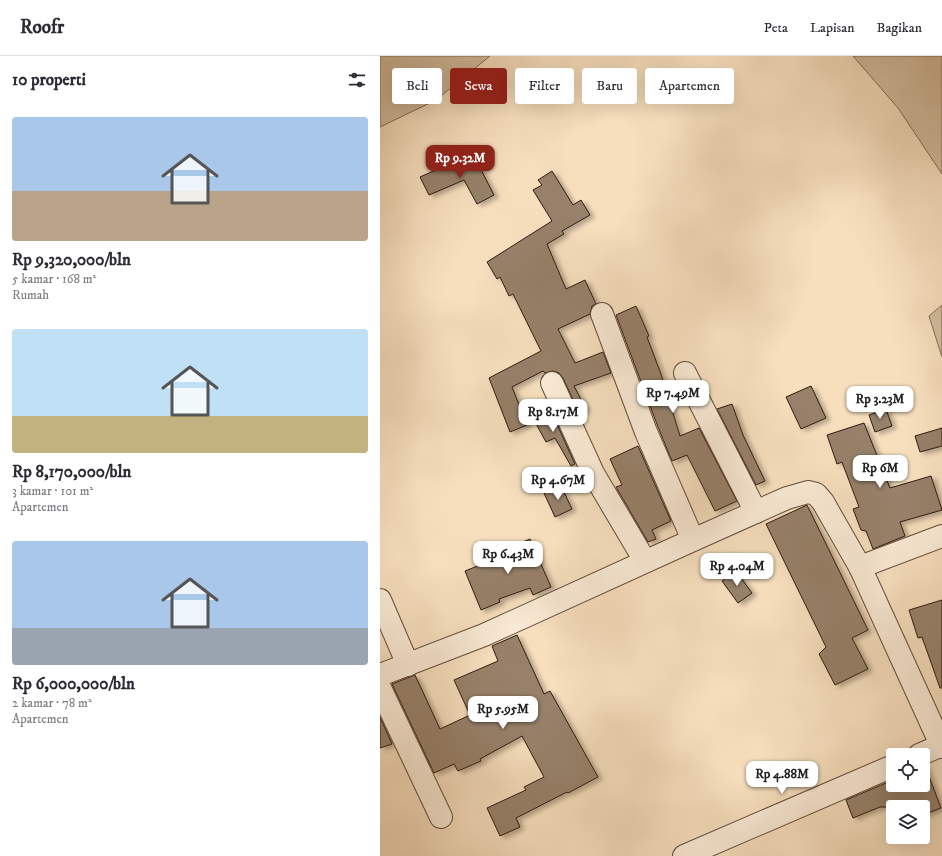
<!DOCTYPE html>
<html lang="id">
<meta charset="utf-8">
<style>
body{margin:0;font-family:"IM FELL DW Pica",serif;background:#f2f2f3;color:#2b2b33;height:100vh;display:flex;flex-direction:column;font-size:15px;white-space:nowrap}
*{box-sizing:border-box;margin:0}
p{font-size:13px;color:#7c7c81}
.icon{flex:none;width:22px;height:22px;fill:none;stroke:currentColor;stroke-width:2;stroke-linecap:round;stroke-linejoin:round}
.map{position:relative;flex:1;overflow:hidden}
.drawer{display:flex;flex-direction:column;background:#fff;width:380px}
.drawer>*{flex:none}
.top-card{position:absolute;left:12px;top:12px;width:380px;height:36px;display:flex;gap:8px}
.fabs{position:absolute;left:506px;top:692px;display:grid;gap:8px}
.fabs a{display:grid;place-items:center;width:44px;height:44px;border-radius:4px;background:#fff;box-shadow:0 4px 16px #0002;font-size:20px}
.price{position:absolute;translate:-50% -34px;padding:0 9px;border-radius:8px;background:#fff;color:#222;font-size:13px;line-height:26px;filter:drop-shadow(0 1px 2px #0008)}
.price::after{content:'';position:absolute;left:50%;top:24px;width:12px;height:9px;margin-left:-6px;background:inherit;clip-path:polygon(0 0,100% 0,50% 100%)}
.price.on{background:#8f2418;color:#fff}
ul{padding:0;list-style:none}
li{display:grid;align-content:center;gap:8px;height:212px;padding:0 12px}
li span{display:grid;place-items:center;height:124px;border-radius:4px;color:#555}
li>.icon{margin-inline-start:auto}
span .icon{width:72px;height:72px;fill:#fffc;stroke-width:1}
li b{font-size:17px}
h2{display:flex;justify-content:space-between;align-items:center;height:48px;padding:0 12px;font-size:17px}
.chip{padding:0 14px;border-radius:4px;background:#fff;box-shadow:0 4px 16px #0002;font-size:14px;line-height:36px}
.chip.on{background:#8f2418;color:#fff}
header{display:flex;align-items:center;gap:24px;box-sizing:border-box;height:56px;padding:0 20px;background:#fff;border-bottom:1px solid #e1e1e2}
header strong{font-size:19px}
nav{display:flex;gap:22px;margin-inline-start:auto;font-size:14px}
main{display:flex;flex:1;min-height:0}
.map>svg:first-child{display:block}
.green{fill:#d5bea0;stroke:#826d58}
.building{fill:#97816a;stroke:#301c10;filter:url(#shadow)}
.lines{fill:none;stroke-linecap:round;stroke-linejoin:round}
.minor-casing{stroke:#624d3c;stroke-width:24}
.minor{stroke:#faead5;stroke-width:22}
</style>
<header>
<strong>Roofr</strong>
<nav><a>Peta</a><a>Lapisan</a><a>Bagikan</a></nav>
</header>
<main>
<section class="drawer">
<h2>10 properti<svg class="icon" aria-label="filters" viewBox="0 0 24 24"><path d="M4 7h16M4 17h16"/><circle cx="9" cy="7" r="2"/><circle cx="15" cy="17" r="2"/></svg></h2>
<ul>
<li><span style="background:linear-gradient(#a9c7e8 60%,#b9a48a 0)"><svg class="icon" aria-label="home" viewBox="0 0 24 24"><path d="M3 11l9-7 9 7M6 9v11h12V9"/></svg></span><div><b>Rp 9,320,000/bln</b><p>5 kamar · 168 m²</p><p>Rumah</p></div></li>
<li><span style="background:linear-gradient(#bfe0f5 70%,#c2b280 0)"><svg class="icon" aria-label="home" viewBox="0 0 24 24"><path d="M3 11l9-7 9 7M6 9v11h12V9"/></svg></span><div><b>Rp 8,170,000/bln</b><p>3 kamar · 101 m²</p><p>Apartemen</p></div></li>
<li><span style="background:linear-gradient(#a9c7e8 70%,#9aa5b1 0)"><svg class="icon" aria-label="home" viewBox="0 0 24 24"><path d="M3 11l9-7 9 7M6 9v11h12V9"/></svg></span><div><b>Rp 6,000,000/bln</b><p>2 kamar · 78 m²</p><p>Apartemen</p></div></li>
</ul>
</section>
<div class="map">
<svg width="562" height="800" viewBox="0 0 562 800">
<defs>
<filter id="shadow"><feDropShadow dx="4.5" dy="2.5" stdDeviation="2" flood-color="#0004"/></filter>
</defs>
<rect width="100%" height="100%" fill="#f7dfbe"/>
<filter id="stains"><feTurbulence type="fractalNoise" baseFrequency=".005" numOctaves="4"/><feColorMatrix values="0 0 0 0 .2 0 0 0 0 .09 0 0 0 0 .02 0 0 0 .5 -.17"/></filter>
<radialGradient id="worn" r=".72"><stop offset=".6" stop-color="#630" stop-opacity="0"/><stop offset="1" stop-color="#630" stop-opacity=".3"/></radialGradient>
<!-- green -->
<g class="green">
<polygon points="0,0 110,0 56,44 0,71"/>
<polygon points="473,0 562,0 562,118 518,52"/>
<polygon points="562,249 562,301 549,260"/>
</g>
<!-- building -->
<g class="building">
<polygon points="93,98 114,139 97,148 84,124 49,139 40,121 69,108 70,110"/>
<polygon points="172,115 193,149 201,144 210,159 182,175 184,178 167,188 186,233 205,224 216,248 212,250 210,258 178,273 195,307 223,296 231,317 194,330 206,353 199,357 183,322 179,317 173,315 165,317 163,315 132,331 147,369 130,376 109,322 161,295 133,238 129,240 120,221 117,223 107,206 172,165 153,134 162,129 158,124"/>
<polygon points="256,250 269,280 267,281 281,318 300,380 319,372 357,445 335,455 307,399 292,405 278,371 236,259"/>
<polygon points="431,330 446,362 421,373 406,341"/>
<polygon points="352,348 363,379 385,425 376,429 337,353"/>
<polygon points="506,353 512,370 495,376 489,359"/>
<polygon points="171,355 195,408 191,410 175,382 166,386 154,364"/>
<polygon points="484,367 510,432 551,420 562,454 520,466 525,480 493,493 486,475 481,474 473,453 479,451 462,406 457,408 447,379"/>
<polygon points="562,372 562,390 540,396 535,380"/>
<polygon points="258,390 291,465 272,474 276,483 268,486 236,431 242,429 230,403"/>
<polygon points="181,430 192,453 175,461 164,437"/>
<polygon points="427,449 488,574 472,582 488,613 455,629 439,598 446,591 386,468"/>
<polygon points="150,483 171,531 153,539 150,532 119,543 120,546 101,554 85,515 125,499 123,494"/>
<polygon points="356,515 372,537 358,547 342,525"/>
<polygon points="562,544 562,632 560,632 542,581 538,582 529,554"/>
<polygon points="137,579 164,638 170,635 218,721 188,737 187,736 136,762 140,771 120,780 107,752 146,734 144,731 164,721 142,680 100,703 101,705 78,715 74,708 54,717 12,628 35,619 60,673 90,659 74,624 118,605 112,590"/>
<polygon points="0,661 12,688 0,692"/>
<polygon points="545,710 561,752 543,759 543,751 500,751 473,762 466,744 513,724 513,729 543,729 543,711"/>
</g>
<g class="lines">
<defs>
<g id="minor">
<polyline points="222,258 266,376 313,484"/>
<polyline points="305,317 376,456"/>
<polyline points="172,327 213,417 265,505"/>
<polyline points="480,511 562,480"/>
<polyline points="0,544 28,609"/>
<polyline points="0,619 104,579 313,484 407,442 428,436 436,438 443,446 480,511 562,691"/>
<polyline points="0,632 61,761"/>
<polyline points="539,699 562,689"/>
<polyline points="304,800 513,710"/>
</g>
</defs>
<!-- minor casing -->
<use href="#minor" class="minor-casing"/>
<!-- minor -->
<use href="#minor" class="minor"/>
</g>
<rect width="100%" height="100%" filter="url(#stains)"/>
<rect width="100%" height="100%" fill="url(#worn)"/>
</svg>
<div class="fabs">
<a><svg class="icon" aria-label="locate" viewBox="0 0 24 24"><circle cx="12" cy="12" r="6"/><path d="M12 2v4M12 18v4M2 12h4M18 12h4"/></svg></a>
<a><svg class="icon" aria-label="layers" viewBox="0 0 24 24"><path d="M12 4l9 5-9 5-9-5zM3 14l9 5 9-5"/></svg></a>
</div>
<b class="price on" style="left:80px;top:123px">Rp 9.32M</b>
<b class="price" style="left:293px;top:358px">Rp 7.49M</b>
<b class="price" style="left:500px;top:364px">Rp 3.23M</b>
<b class="price" style="left:173px;top:377px">Rp 8.17M</b>
<b class="price" style="left:500px;top:433px">Rp 6M</b>
<b class="price" style="left:178px;top:445px">Rp 4.67M</b>
<b class="price" style="left:128px;top:519px">Rp 6.43M</b>
<b class="price" style="left:357px;top:531px">Rp 4.04M</b>
<b class="price" style="left:123px;top:674px">Rp 5.95M</b>
<b class="price" style="left:402px;top:739px">Rp 4.88M</b>
<div class="top-card">
<a class="chip">Beli</a>
<a class="chip on">Sewa</a>
<a class="chip">Filter</a>
<a class="chip">Baru</a>
<a class="chip">Apartemen</a>
</div>
</div>
</main>
